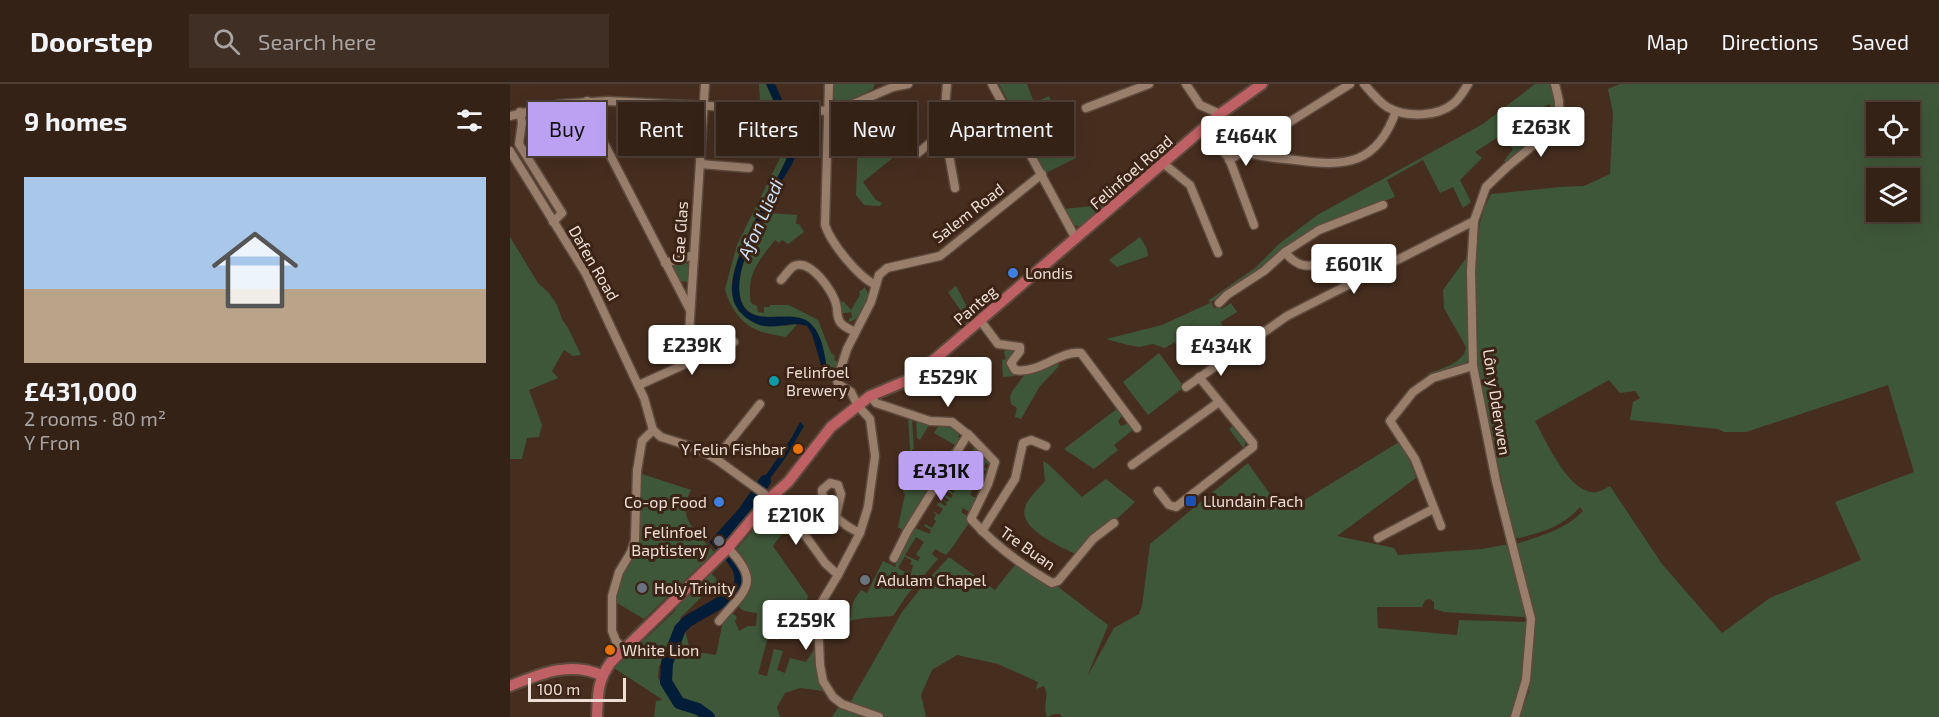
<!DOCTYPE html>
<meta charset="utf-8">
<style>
body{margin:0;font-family:"Exo 2",sans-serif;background:#3f2f24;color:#f1f3f6;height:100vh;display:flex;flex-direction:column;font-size:22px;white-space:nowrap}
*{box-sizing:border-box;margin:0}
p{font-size:20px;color:#a9a4a1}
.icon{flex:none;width:33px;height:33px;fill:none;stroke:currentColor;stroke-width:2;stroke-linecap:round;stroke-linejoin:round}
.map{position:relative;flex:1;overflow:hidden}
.sheet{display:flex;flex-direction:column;background:#342217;width:510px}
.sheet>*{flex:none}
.banner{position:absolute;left:18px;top:18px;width:570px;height:54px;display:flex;gap:12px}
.buttons{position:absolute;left:1356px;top:18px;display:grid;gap:12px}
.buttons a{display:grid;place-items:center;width:54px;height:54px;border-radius:0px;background:#342217;box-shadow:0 6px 24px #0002,0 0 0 2px #4e3f36;font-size:30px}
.scale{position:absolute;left:18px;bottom:15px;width:98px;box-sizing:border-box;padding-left:6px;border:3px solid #edddd4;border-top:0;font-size:16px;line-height:21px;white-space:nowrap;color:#edddd4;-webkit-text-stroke:4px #3b2415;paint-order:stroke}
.price{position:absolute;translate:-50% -51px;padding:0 14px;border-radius:6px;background:#fff;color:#222;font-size:20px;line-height:39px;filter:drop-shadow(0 2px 3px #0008)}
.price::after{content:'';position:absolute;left:50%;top:36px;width:18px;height:14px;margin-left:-9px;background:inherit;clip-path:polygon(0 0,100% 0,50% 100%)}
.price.active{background:#bca0f2;color:#111}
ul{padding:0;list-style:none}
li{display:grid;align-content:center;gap:12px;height:318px;padding:0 24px}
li+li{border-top:2px solid #4e3f36}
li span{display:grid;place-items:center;height:186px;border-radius:0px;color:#555}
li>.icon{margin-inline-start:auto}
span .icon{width:108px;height:108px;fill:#fffc;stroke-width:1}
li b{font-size:26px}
h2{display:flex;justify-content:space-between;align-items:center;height:72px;padding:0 24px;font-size:26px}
.pill{padding:0 21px;border-radius:0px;background:#342217;box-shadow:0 6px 24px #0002,0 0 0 2px #4e3f36;font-size:21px;line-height:54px}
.pill.active{background:#bca0f2;color:#111}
header{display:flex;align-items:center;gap:36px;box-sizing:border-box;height:84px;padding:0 30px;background:#342217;border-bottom:2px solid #4e3f36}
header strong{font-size:28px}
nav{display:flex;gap:33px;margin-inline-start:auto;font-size:21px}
.search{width:420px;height:54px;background:#3f2f24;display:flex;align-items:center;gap:15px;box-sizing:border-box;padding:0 21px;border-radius:0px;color:#a9a4a1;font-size:22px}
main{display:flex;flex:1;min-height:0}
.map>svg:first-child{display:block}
.green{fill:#3f5739;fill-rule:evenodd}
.water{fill:#031c37}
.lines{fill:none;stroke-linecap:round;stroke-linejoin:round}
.river{stroke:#031c37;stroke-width:12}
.minor-casing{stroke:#5d4a3c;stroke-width:11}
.major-casing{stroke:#5d4a3c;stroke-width:14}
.minor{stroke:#997e6c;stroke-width:8}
.major{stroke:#bf6064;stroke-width:10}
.shop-dot{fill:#3f7fe0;stroke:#3b2415;stroke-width:2}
.culture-dot{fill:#0f9aa8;stroke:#3b2415;stroke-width:2}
.food-dot{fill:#e8710a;stroke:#3b2415;stroke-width:2}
.transit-dot{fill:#1a4fb4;stroke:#3b2415;stroke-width:2}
.worship-dot{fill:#6b7280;stroke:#3b2415;stroke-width:2}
.labels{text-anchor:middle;stroke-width:6;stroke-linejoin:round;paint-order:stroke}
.street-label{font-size:16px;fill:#edddd4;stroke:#3b2415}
.poi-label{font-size:16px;fill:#edddd4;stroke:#3b2415;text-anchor:start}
.water-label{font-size:18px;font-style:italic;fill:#cde0f6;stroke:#3b2415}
</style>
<header>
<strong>Doorstep</strong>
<div class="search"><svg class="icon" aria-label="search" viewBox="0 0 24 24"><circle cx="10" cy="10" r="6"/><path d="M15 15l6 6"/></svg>Search here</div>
<nav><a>Map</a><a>Directions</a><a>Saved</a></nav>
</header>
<main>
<section class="sheet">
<h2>9 homes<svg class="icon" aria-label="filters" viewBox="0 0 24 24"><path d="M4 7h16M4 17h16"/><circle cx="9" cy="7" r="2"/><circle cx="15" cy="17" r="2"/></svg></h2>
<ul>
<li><span style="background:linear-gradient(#a9c7e8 60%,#b9a48a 0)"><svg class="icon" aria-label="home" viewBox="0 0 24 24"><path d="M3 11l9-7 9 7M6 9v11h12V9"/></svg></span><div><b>£431,000</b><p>2 rooms · 80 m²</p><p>Y Fron</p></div></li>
</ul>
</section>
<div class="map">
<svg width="1429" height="633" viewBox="0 0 1429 633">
<rect width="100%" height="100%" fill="#462e1f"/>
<!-- green -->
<g class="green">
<polygon points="249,0 256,0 265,20 250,18"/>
<polygon points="322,0 365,0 363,5 333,21 324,15"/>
<polygon points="489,0 517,0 524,19 539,12 566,74 536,89"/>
<polygon points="1025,0 1040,0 1048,17 1047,33 1039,20 1026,28 1038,48 998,79 994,77 1003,65 988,53 965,68 972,74 950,96 961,118 953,124 943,103 930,109 913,76 877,96 885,113 814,139 772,165 750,186 701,218 704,224 709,223 712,225 721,219 727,228 711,238 713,243 682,263 676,256 670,258 674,268 672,270 665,259 691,228 665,258 655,264 643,260 629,263 618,261 596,255 652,241 700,219 699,216 745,184 770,159 809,130 973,40"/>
<path d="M1110 0H1429V633H1009L1019 608 1024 540 1006 460C1030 452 1055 446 1073 427L1070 423C1054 442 1033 448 1009 454L1005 453 976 331 967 283 968 253 964 187 970 139 974 124 981 110 1050 103 1074 102 1100 90 1103 29 1098 5ZM1366 28H1400V62H1366ZM1366 94H1400V128H1366ZM1099 296 1110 309 1125 307 1130 314 1123 318 1120 336 1208 345 1214 348H1236L1378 301 1404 388 1325 418 1351 476 1260 514 1212 549 1152 480 1100 402C1096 404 1091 407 1087 408 1060 412 1036 357 1025 337Z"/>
<path d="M260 32H270L273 36 281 63C268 102 217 171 222 210 223 216 227 222 229 228L276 242 288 239 276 253C267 251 255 250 247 246 230 239 219 221 215 205L227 161 270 74 251 72 252 55H259Z"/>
<polygon points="381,38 400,60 353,98 366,116 372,119 370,122 354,121 346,111 348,55"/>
<polygon points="605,115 571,143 564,141 554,125 583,122"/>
<path d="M259 129 287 131 286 140H289L294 148 278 160 272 156 269 159 265 156C248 178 236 190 241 219L247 222 248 228 254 229V223H259L260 221H279L308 236 321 269 325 272 324 276 331 279 325 295 319 291 300 239C291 237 282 234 272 233 264 232 256 234 249 232 212 223 237 166 247 145L252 146 253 140Z"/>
<polygon points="0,153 28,199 39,209 47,221 52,235 58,244 71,271 63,272 54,266 42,287 48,294 19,306 32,341 29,353 17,354 12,375 0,375"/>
<polygon points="630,153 637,165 638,172 607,183 599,176"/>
<path d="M957 173 960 274C951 286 932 290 917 290 930 285 955 279 956 263L934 224 933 206Z"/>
<polygon points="175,178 180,182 177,198 169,197 163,184 166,180"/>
<polygon points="446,202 464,236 460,240 438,208"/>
<path d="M355 203 358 210C354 222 352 234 339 238V234H342L341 228 329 230 328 221 333 217 341 226 350 211 349 208Z"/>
<path d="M496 265H503L506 267C500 278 496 283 505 292L493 293 492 276 496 275 494 268Z"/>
<polygon points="649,269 674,303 638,331 613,298"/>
<polygon points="548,279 549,282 530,302 511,335 505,333 507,324 501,320 500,312 503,306 514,291 527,289 530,286"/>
<polygon points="608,324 612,331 608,338 611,342 619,339 624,345 604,361 608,366 584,385 554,365"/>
<polygon points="398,333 402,335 404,365 402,365 402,377 404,381 421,392 426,385 422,382 425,377 420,374 425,366 435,375 445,361 424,349 429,341 440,340 450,349 448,353 450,355 421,404 413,399 411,404 418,408 394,447 388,443 395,410 393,409 394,403 396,402 400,364"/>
<polygon points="406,336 419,341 410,356 407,354"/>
<polygon points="722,342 726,343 736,356 734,365 719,345"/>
<path d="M889 358 899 374 906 394 827 452 884 464 888 471 972 465 999 460 1015 533 934 528 924 525V518L920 515 915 516 912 523H867L868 544 947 551 949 536 1018 538 1014 592 1002 633H552L550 630H544L537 633C532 622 540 612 534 602L526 605 528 598 488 580 447 571 422 586 411 611 416 633H322L329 622 337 626 344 624 345 620 341 617 392 528 414 500 439 473 485 506 505 481 541 503 547 502 598 541 577 593 604 544 629 530 632 522 640 460 738 379 762 413 766 424 778 426Z"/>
<path d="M465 362 483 378 481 382 476 379 474 383 479 387 475 386 473 389 477 391 474 396 469 393 467 397 472 402 466 399 460 411 466 414 459 428 453 424 451 428 460 434V438C450 450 446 460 436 471L425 465 422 470 428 475 397 511 383 532 355 534 312 541 311 532 313 530 318 537 341 533C340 522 345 514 351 506L357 509 373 477 386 483 385 481 405 444 420 450 421 446 414 442 415 440 422 444 426 437 424 435 426 431 423 427 429 431 433 425 427 421 429 418 435 422 437 420 431 415 437 418 439 416 433 412 434 410 441 414 443 411 436 407 437 405 444 409 445 407 439 403 444 405 446 402 441 398 442 397 448 401 450 398 444 394 445 393 449 395 451 393 446 390 447 388 453 392 455 390 449 385 450 384 454 386 455 383 452 381 453 380 457 382 458 379 455 376 461 379 463 377 457 372 458 371 465 375 467 373 461 369ZM406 453 414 458 406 471 410 473 408 477 395 471ZM395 472 402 477 400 480 403 481 401 489 397 487 395 488 388 484Z"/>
<path d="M533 377 538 380 572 413 596 395 625 418 568 471C553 464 508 445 515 424 517 414 529 405 535 397Z"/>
<path d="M132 390 181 406C165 433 187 449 204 468L134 535 107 519V508L113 489 123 475 127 457Z"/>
<path d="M255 432 273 448 263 462 298 512 295 523 278 518 268 556 258 553 248 590 257 592 264 565 273 567 267 586 275 589 280 574 296 578 306 562 314 607 290 604 275 609 267 623 270 633H144L146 617 153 616 104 584 166 526 165 524 201 489 208 497 171 533 159 568 149 582 148 594 159 612 165 609C165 602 161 597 160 590 158 576 170 560 175 546L180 567 206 571 212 542 221 528 227 533 225 537 229 547 238 542H246L247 529 234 527 229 523 238 503 225 467Z"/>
</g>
<!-- water -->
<g class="water">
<polygon points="256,0 265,0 274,20 265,20"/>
<path d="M270 32 279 33C283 43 287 53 287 64 287 75 277 88 272 97 257 125 223 181 230 213 238 249 282 221 301 240 315 254 314 275 319 291L313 288 302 250 297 242C281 236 263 247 247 240 237 236 228 228 224 218 211 180 269 101 281 63L273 36Z"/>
<polygon points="290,338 294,342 276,373 253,404 249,401 282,353"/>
<polygon points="211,447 218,455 207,466 199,458"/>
</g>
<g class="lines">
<!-- river -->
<path class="river" d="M199 633 188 625 169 619 156 598 157 579 170 545 178 537 225 510C240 489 221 474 208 457L234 428 255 397"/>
<defs>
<g id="minor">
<path d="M319 0 315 141C321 159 348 193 366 201"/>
<polyline points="437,0 433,48 436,54 445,104"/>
<polyline points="482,0 566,155"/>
<polyline points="676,0 690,21 710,30"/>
<path d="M854 0C861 8 868 17 877 23 896 34 928 33 944 19 950 14 954 7 958 0"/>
<polyline points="77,17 81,34 180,226"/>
<polyline points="576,24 639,0"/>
<polyline points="10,28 12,39 9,60 52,129 43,138"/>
<polyline points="0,32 50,20 98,17 280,26 327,27 383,3 398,0"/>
<polyline points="693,45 719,74 744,141"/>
<polyline points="0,67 76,190 134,314 143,346"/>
<path d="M734 68C750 73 767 74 785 76 836 83 867 81 886 27"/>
<polyline points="408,69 433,48"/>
<polyline points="719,76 840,0"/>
<polyline points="190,80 239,84"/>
<polyline points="654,80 680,101 708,169"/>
<path d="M775 168C798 198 818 167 838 183 841 185 843 192 846 195"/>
<polyline points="155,179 184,171"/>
<path d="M271 196C275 192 279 185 284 182 300 174 323 207 326 220 328 226 326 232 330 238 333 243 340 245 345 248"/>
<polyline points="709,219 717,211 754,187 775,168 809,146 873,121"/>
<path d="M470 236 488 260 510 263V267L501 279 505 286C530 290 550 266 571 269L627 344"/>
<polyline points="183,277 178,266 195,0"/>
<polyline points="129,301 224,258"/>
<polyline points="676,303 777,232 964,137"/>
<path d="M360 312 366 319 420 337 442 338 461 353 485 378 478 400 461 435C485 462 511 481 542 499L548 497 583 455 604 439"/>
<polyline points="143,346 151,353 186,364 206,375 253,409 287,440 315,479 328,491"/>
<polyline points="206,375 250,320"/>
<polyline points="622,381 709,318"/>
<polyline points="648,407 659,421 666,423 743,363 743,359 689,293"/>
<path d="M326 432 331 410 328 401 320 399 312 406C312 425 334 442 350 449"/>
<polyline points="931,442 905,375 880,337 903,308 923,294 963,282"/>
<polyline points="472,447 505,395 513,359 521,356 536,362"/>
<polyline points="868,454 923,425"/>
<polyline points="384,474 397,448 458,350"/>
<path d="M209 537C235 506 252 499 218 464"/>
<polyline points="114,565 106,557 102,547 102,512 109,488 121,468 125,456 127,387 132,357 143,346"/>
<polyline points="369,633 332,620 323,613 313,597 310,581 308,536 310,521 328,491 350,449 358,423 365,372 360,335 348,322 341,308 328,300 327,296 337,265 361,218 369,191 377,184 430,172 532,90"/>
<polyline points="1005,633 1016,596 1021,535 986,397 963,282 961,187 964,137 976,103 997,83 1038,49 1049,34 1049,17 1045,0"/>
</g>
<g id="major">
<path d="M0 602C30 590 60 577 91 591"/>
<path d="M87 633C88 610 87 597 101 578L218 464 259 415 278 398 321 343 360 312 398 296 425 275 710 30 752 0"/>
</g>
</defs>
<!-- minor casing -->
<use href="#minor" class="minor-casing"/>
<!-- major casing -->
<use href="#major" class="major-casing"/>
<!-- minor -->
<use href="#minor" class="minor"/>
<!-- major -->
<use href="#major" class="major"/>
</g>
<!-- markers -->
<g class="shop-dot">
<circle cx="503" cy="189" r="6"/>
<circle cx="209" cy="418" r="6"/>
</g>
<circle class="culture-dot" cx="264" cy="297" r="6"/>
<g class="food-dot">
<circle cx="288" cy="365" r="6"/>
<circle cx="100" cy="566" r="6"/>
</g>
<rect class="transit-dot" x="675" y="411" width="12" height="12" rx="3"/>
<g class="worship-dot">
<circle cx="209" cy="457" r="6"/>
<circle cx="355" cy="496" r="6"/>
<circle cx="132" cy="504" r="6"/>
</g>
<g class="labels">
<!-- street labels -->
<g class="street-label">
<text transform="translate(621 88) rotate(-41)" y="6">Felinfoel Road</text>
<text transform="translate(458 129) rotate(-38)" y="6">Salem Road</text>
<text transform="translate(170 148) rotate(-86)" y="6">Cae Glas</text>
<text transform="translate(84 179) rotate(60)" y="6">Dafen Road</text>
<text transform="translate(465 221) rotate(-41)" y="6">Panteg</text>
<text transform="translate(987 318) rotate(81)" y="6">Lôn y Dderwen</text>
<text transform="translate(518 464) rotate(35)" y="6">Tre Buan</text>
</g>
<!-- poi labels -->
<g class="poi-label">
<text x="515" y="195">Londis</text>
<text x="276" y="294">Felinfoel<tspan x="276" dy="18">Brewery</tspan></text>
<text x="276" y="371" text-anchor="end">Y Felin Fishbar</text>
<text x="693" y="423">Llundain Fach</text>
<text x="197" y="424" text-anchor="end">Co-op Food</text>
<text x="197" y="454" text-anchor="end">Felinfoel<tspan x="197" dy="18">Baptistery</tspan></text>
<text x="367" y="502">Adulam Chapel</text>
<text x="144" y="510">Holy Trinity</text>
<text x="112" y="572">White Lion</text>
</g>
<!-- water labels -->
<g class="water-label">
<text transform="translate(251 135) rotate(-66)" y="6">Afon Lliedi</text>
</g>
</g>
</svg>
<div class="buttons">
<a><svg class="icon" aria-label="locate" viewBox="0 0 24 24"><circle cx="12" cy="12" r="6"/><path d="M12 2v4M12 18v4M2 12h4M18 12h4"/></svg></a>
<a><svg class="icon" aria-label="layers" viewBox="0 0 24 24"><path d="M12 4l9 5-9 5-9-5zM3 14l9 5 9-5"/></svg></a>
</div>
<div class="scale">100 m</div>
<b class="price" style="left:1031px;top:74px">£263K</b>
<b class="price" style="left:736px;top:83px">£464K</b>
<b class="price" style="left:844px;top:211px">£601K</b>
<b class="price" style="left:182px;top:292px">£239K</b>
<b class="price" style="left:711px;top:293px">£434K</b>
<b class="price" style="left:438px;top:324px">£529K</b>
<b class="price active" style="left:431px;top:418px">£431K</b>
<b class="price" style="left:286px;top:462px">£210K</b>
<b class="price" style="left:296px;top:567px">£259K</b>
<div class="banner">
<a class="pill active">Buy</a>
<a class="pill">Rent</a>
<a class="pill">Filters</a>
<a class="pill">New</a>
<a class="pill">Apartment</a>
</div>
</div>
</main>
